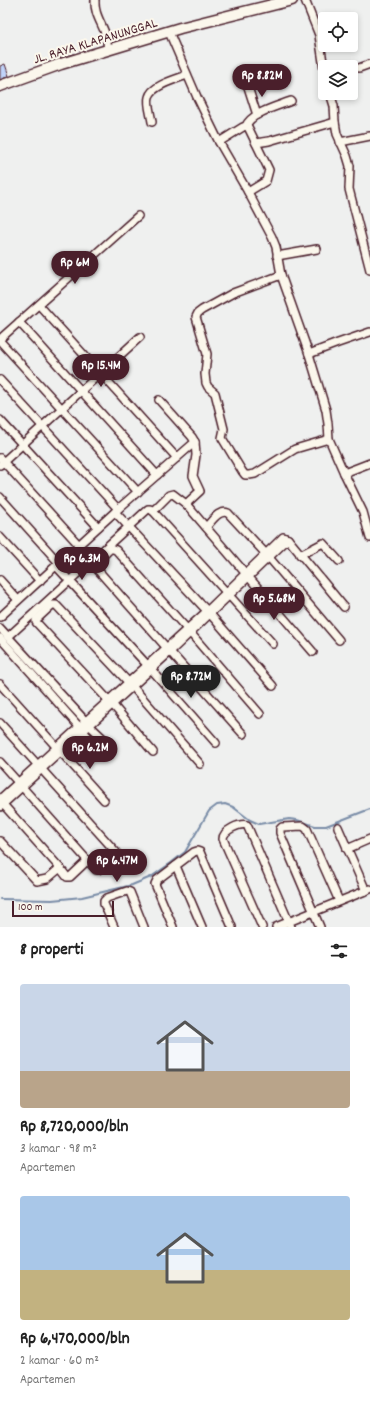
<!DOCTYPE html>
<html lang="id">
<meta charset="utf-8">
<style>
body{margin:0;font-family:Dekko,sans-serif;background:#f6f6f6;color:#222;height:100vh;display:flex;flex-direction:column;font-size:15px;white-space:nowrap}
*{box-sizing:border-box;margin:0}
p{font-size:13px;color:#767676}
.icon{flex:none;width:22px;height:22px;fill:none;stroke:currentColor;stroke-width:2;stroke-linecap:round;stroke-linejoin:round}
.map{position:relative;height:927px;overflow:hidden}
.side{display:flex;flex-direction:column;background:#fff;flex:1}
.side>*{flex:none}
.controls{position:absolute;left:318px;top:12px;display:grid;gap:8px}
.controls a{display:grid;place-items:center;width:40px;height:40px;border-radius:4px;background:#fff;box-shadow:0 2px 6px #0003;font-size:20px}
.scale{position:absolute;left:12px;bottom:10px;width:102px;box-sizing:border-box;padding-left:4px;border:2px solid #4a1f2b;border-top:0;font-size:11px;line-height:14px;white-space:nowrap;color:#4a1f2b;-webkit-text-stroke:3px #fbf7ec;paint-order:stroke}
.price{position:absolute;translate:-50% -34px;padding:0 9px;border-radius:14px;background:#4a1f2b;color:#fff;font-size:13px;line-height:26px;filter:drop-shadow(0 1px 2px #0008)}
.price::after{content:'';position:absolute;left:50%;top:24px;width:12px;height:9px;margin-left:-6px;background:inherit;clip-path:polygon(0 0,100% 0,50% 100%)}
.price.active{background:#222;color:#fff}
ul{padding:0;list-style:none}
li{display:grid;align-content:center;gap:8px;height:212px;padding:0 20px}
li span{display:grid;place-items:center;height:124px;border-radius:4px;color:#555}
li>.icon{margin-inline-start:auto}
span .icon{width:72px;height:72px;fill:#fffc;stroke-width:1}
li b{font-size:17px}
h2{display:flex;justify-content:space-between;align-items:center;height:48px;padding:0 20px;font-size:17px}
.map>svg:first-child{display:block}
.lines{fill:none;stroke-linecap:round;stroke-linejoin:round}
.stream{stroke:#798ca7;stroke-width:2}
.building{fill:#c0d3f9;stroke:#4a1f2b}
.street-casing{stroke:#4a1f2b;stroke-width:10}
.secondary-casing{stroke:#4a1f2b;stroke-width:13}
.street{stroke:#fbf7ec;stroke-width:7}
.secondary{stroke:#fbf7ec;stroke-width:10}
.labels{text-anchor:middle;stroke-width:4;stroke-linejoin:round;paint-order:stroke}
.street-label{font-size:14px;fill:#4a1f2b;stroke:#fbf7ec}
</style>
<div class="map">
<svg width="370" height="927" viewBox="0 0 370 927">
<rect width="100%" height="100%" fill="#eff0ef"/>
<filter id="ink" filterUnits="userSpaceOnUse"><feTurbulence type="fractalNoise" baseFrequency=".025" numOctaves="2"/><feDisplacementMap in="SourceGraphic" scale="8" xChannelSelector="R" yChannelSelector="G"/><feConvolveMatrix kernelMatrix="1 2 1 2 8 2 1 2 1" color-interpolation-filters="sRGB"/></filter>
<g filter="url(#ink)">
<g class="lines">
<!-- stream -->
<polyline class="stream" points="0,899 52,900 82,897 132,885 151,877 171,863 185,852 209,811 217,805 225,804 233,807 250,820 259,824 289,819 297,820 315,826 326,826 370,809"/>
</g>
<!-- building -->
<polygon class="building" points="5,64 9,76 0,80 0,66"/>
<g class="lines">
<defs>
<g id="street">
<path d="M95 0C94 13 101 22 105 33 107 38 107 44 108 49"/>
<polyline points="305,0 319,35 325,76"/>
<polyline points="169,32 197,97 219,142 248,192 272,237 276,247 281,275 309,354 326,410 328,424 329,439 344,473 363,512 370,538"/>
<polyline points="359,68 370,64"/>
<polyline points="248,87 257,115"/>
<polyline points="330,93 334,106 335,122 337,134 347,156 350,166 349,189 370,270"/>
<path d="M152 122C151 115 147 103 149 97 152 85 177 79 187 75"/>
<path d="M246 126C251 113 278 106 291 101"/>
<polyline points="219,142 243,127 246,126 248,127 269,170 266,181 248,192"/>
<polyline points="340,142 370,136"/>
<polyline points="256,143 269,141 335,122"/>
<polyline points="277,256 317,249"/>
<polyline points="281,275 233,293 202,310 198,313 196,317 207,354 205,374 206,383 208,387 215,393 224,429 222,438 242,471 245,475 249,475 255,474 295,449 329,439"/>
<polyline points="39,305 177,458"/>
<polyline points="19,322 157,475"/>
<polyline points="0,339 138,216"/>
<polyline points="0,341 138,492"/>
<polyline points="309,354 338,343 370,332"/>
<polyline points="0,380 118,509"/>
<polyline points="0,420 98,527"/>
<polyline points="0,458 79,545"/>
<polyline points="0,465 140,337"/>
<polyline points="344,473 370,463"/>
<polyline points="0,497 59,563"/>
<polyline points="186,504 200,491 193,476 196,455 195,442"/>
<polyline points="115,512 210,614 273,686"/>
<path d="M206 527C212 521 219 509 228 513L266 554 339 640"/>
<polyline points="0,537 40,581"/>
<polyline points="288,539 344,607"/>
<polyline points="300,555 323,543 339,561"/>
<polyline points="56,566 151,669 216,743"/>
<polyline points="0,580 18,600"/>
<polyline points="0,617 118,509 195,442 192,437 159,400"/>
<polyline points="0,628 90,726 107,742"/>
<polyline points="8,637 148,509 150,509 153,511"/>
<polyline points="0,638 100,750"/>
<polyline points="273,644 153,511 169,495 173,494 186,504 313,652"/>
<polyline points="0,684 104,800"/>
<polyline points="0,723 116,852 115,854 98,870 96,870 0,762"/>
<polyline points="243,734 96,568 95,565 96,563 110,549 113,549 116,550 187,629 260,714"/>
<polyline points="153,752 112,704 36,622 36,620 52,605 56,605 57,606 132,686 200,764"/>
<polyline points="0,799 207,611 281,539 283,537 288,539 171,651 0,807"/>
<polyline points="338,827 366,891"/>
<polyline points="0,841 37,881 47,879 60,868 0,801"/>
<polyline points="347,849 370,839"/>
<polyline points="176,866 202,927"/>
<polyline points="60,868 67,877 70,877 88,860"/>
<polyline points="114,927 104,904 104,901 107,898 127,891 130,892 144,927"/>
<polyline points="173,927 155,884 157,880 194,852 197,851 200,852 232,927"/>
<path d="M262 927 223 839C223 830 240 823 247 825L291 927"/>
<polyline points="276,927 370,889"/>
<polyline points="320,927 280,833 280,829 282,827 303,826 307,829 339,901"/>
</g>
<polyline id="secondary" points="0,86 61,64 180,28 292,0"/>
</defs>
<!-- street casing -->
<use href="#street" class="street-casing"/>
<!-- secondary casing -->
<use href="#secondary" class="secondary-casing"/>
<!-- street -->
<use href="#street" class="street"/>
<!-- secondary -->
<use href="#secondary" class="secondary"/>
</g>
</g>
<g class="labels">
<!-- street labels -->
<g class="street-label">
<text transform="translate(95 40) rotate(-17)" y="5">JL. RAYA KLAPANUNGGAL</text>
</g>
</g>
</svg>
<div class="controls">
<a><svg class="icon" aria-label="locate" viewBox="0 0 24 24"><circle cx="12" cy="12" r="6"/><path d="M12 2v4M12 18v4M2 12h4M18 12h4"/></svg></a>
<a><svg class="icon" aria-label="layers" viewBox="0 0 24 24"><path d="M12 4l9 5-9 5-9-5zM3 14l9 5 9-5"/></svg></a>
</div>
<div class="scale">100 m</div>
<b class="price" style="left:262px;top:98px">Rp 8.82M</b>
<b class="price" style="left:75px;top:285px">Rp 6M</b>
<b class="price" style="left:101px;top:388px">Rp 15.4M</b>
<b class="price" style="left:82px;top:581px">Rp 6.3M</b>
<b class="price" style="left:274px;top:621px">Rp 5.68M</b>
<b class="price active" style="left:191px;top:699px">Rp 8.72M</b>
<b class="price" style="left:90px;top:770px">Rp 6.2M</b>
<b class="price" style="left:117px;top:883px">Rp 6.47M</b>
</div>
<section class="side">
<h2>8 properti<svg class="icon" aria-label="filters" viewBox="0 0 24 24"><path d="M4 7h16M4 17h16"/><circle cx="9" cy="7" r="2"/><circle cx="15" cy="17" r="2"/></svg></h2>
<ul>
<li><span style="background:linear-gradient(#c9d6e8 70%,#b9a48a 0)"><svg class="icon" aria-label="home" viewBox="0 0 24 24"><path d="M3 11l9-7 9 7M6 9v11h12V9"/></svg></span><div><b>Rp 8,720,000/bln</b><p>3 kamar · 98 m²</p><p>Apartemen</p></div></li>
<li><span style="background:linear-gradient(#a9c7e8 60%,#c2b280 0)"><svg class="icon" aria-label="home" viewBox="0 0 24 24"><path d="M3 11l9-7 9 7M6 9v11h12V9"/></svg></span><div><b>Rp 6,470,000/bln</b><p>2 kamar · 60 m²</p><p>Apartemen</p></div></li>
</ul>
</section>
